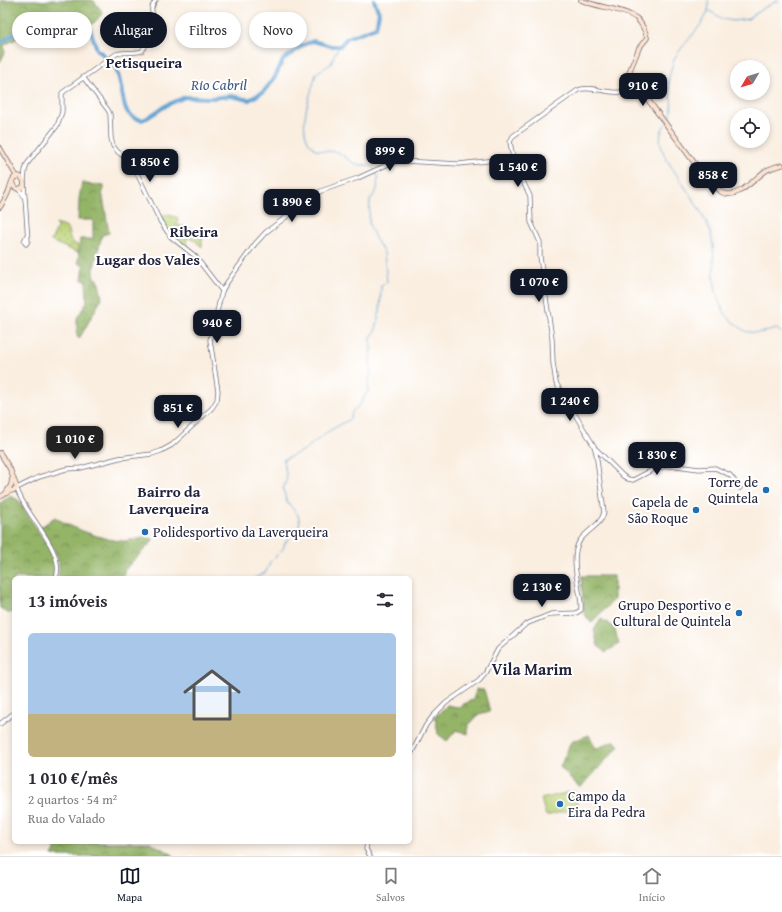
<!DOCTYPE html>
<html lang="pt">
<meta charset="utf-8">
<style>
body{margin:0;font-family:"Gentium Book Plus",serif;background:#f7f7f7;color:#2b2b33;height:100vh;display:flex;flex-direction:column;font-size:15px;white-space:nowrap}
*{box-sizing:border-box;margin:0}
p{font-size:13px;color:#7c7c81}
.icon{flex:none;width:22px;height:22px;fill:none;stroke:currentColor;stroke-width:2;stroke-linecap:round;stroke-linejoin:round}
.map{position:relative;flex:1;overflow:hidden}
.details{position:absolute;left:12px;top:576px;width:400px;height:268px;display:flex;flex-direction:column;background:#fff;border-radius:6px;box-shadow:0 2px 6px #0003}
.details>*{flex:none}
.banner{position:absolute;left:12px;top:12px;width:400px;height:36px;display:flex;gap:8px}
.needle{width:26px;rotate:232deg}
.fabs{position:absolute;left:730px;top:60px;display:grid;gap:8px}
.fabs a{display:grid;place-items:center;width:40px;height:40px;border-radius:50%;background:#fff;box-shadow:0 2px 6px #0003;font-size:20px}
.price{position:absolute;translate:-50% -34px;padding:0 9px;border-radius:8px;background:#111827;color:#fff;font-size:13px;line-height:26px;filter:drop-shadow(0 1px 2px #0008)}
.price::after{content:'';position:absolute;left:50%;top:24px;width:12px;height:9px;margin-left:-6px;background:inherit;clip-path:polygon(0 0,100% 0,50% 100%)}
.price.active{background:#222;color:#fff}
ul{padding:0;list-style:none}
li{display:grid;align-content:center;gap:8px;height:212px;padding:0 16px}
li span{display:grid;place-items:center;height:124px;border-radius:6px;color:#555}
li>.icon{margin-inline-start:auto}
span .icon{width:72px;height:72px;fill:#fffc;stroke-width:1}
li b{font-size:17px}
h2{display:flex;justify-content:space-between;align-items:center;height:48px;padding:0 16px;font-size:17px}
.tag{padding:0 14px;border-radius:18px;background:#fff;box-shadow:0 2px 6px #0003;font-size:14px;line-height:36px}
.tag.active{background:#111827;color:#fff}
.tabs{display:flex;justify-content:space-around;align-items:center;height:56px;border-top:1px solid #e1e1e2;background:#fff;font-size:11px;color:#7c7c81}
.tabs a{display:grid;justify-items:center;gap:2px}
.tabs .active{color:#111827}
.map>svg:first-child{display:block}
.green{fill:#bbd276;stroke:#6e7a58}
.forest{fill:url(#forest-crowns);stroke:#5b6b51}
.park{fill:url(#park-dots);stroke:#6e7a58}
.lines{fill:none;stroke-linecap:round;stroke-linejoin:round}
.stream{stroke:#5fa1d2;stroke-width:1}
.river{stroke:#5fa1d2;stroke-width:4}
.tertiary-casing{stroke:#6e6975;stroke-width:5}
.secondary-casing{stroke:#6e6975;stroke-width:5.5}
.tertiary{stroke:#fff;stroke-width:3.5}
.secondary{stroke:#fde4d1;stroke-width:4}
.poi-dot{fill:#1f6fb2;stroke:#fff;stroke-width:1.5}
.labels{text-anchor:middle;stroke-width:4;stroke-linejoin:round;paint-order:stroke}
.poi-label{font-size:14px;fill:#22223b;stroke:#fff;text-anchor:end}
.neighbourhood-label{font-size:15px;font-weight:bold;fill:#22223b;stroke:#fff}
.water-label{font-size:15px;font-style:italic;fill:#3d5b7f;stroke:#fff}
.quarter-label{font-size:16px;font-weight:bold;fill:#22223b;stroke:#fff}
</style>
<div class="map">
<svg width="782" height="856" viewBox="0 0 782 856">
<defs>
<pattern id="forest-crowns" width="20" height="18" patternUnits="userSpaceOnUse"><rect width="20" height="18" fill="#94b467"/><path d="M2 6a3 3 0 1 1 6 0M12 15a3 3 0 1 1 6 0" fill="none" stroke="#789256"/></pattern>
<pattern id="park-dots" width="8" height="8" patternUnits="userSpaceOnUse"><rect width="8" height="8" fill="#bbd276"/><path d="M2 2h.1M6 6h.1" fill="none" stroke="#a0b467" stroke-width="1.8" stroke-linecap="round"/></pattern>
</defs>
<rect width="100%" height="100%" fill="#fff"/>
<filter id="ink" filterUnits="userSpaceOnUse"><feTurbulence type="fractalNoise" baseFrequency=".025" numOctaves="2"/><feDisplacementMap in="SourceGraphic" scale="8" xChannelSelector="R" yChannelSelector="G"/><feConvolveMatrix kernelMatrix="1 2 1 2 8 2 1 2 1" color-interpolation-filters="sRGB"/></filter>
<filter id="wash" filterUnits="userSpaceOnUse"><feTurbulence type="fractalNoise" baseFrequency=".012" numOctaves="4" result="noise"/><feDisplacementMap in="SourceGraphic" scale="16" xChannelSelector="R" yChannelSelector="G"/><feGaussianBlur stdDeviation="0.9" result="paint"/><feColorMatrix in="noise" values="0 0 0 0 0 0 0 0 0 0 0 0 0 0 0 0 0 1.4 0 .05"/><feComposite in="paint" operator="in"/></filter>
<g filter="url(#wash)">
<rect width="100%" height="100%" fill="#faeee0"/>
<!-- green -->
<g class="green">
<polygon points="167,214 178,218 177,225 202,231 202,247 193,239 186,238 187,248 172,237 160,218"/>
<polygon points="574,791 578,808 546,816 541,799"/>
</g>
<!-- forest -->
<g class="forest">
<polygon points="1,0 36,0 44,1 49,0 93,0 101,10 102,14 94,23 83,28 20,37 4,45 5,53 0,62"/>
<polygon points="82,182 86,184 104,186 104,190 102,191 109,233 102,235 94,267 94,279 98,279 102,298 79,339 77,336 77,318 87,302 86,280 82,280 84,265 78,263 80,239 93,239 93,220 78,220 79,199"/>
<path d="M11 496 18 500 53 554C56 563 57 569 54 578H14V612C4 615 7 611 0 608V503Z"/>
<path d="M55 517C68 527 106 541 122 541 132 541 142 536 153 539L152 542 130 564 124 571V578H58C63 558 51 545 41 529V527Z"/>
<polygon points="581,576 614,576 614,600 591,623 584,613"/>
<polygon points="601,619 614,627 619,644 606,652 598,646 594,630"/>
<polygon points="476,689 484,690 490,711 479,714 468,726 468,734 456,730 447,741 438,734 435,717 447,705 458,707 474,699"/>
<polygon points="589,735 595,749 615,741 619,746 580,788 560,767 571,742"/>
<path d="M55 842H150C158 848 166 849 174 856H52L55 851Z"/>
</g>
<!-- park -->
<path class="park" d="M56 224 67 228C70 235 69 244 78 245V253L51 241 57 228Z"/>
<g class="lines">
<!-- stream -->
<g class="stream">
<polyline points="708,10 723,19 733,21 748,19 762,9 779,0"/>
<path d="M667 123C676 113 670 98 669 87 668 78 671 68 674 60 681 43 715 18 708 0"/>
<path d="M665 125C650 144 674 169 683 184 693 200 706 217 711 235 715 249 713 263 714 278 716 297 721 314 737 325 741 328 745 332 750 332 759 334 768 331 777 329L782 333"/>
<path d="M255 578 266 572 270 562 283 549 285 543 300 524 298 515 287 502 283 489 287 478 283 460 304 450 329 431 350 419C353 407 355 411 361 403 364 399 364 395 368 392L369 379 371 374 370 358 371 355V337L375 332 378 321V316L380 312 381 286 387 282 384 253 375 238 369 224 370 200 377 190 378 177 374 169 368 165H356L338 152 316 150C314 147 309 144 308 141 298 123 312 92 316 73L331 64 335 53 340 46"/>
</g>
<!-- river -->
<polyline class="river" points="0,43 16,33 46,31 74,24 90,29 97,49 110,61 116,69 119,78 125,107 128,113 134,118 142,120 147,118 167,105 185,97 211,98 231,96 249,100 263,92 274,79 283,60 303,45 313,41 331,46 340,46 347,38 376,27 379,13 374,0"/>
</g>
</g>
<g filter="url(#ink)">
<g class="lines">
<defs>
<g id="tertiary">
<polyline points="83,77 108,110 110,114 111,138 113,146 118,152 132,163 160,221 171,237 195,256 222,291"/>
<path d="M24 181 25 171 27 164 57 126 62 112V93L116 54C125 51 135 54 142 51 146 45 154 35 155 28 157 16 146 12 156 0"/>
<polyline points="24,184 28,241 26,244 24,241 27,235"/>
<polyline points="18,189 22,193 25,199"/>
<polyline points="596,449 623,476 628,479 633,480 656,468 667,466 676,466 699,469 715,468 730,475 740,488"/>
<polyline points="17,488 39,477 66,469 81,468 119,458 152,454 161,451 172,445 212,408 217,400 218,391 210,340 222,291 226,284 255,244 266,232 321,191 358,178 393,162 403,161 459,164 505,159 514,161"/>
<path d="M17 489C25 516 66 550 56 578"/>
<polyline points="0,724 14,713"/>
<path d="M410 756 426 725 433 716 446 703 479 680 485 673 498 649 526 624 551 614 576 613 581 610V603C579 586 570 558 579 542 585 531 602 525 604 512L596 453 594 446 556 383 553 363 552 338 540 257V242L531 222 530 196 518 171 512 153 510 142 513 136 578 90C590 85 607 94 620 92 627 89 630 83 630 76"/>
<polyline points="367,842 366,849 370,856"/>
</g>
<g id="secondary">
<path d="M581 0C598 8 622 8 636 18 641 22 646 32 647 38L639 48 630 70 629 74 696 165 721 192C737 202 755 177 767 170 771 168 777 166 782 165"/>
<polyline points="0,148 17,177"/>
<path d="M0 207C4 201 8 195 10 187 11 184 12 180 14 178 20 172 26 181 23 187L18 189 14 187 12 182"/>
<polyline points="0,453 10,469 17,488 15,490 10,491 0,497"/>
<polyline points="6,493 11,485 12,479"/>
</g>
</defs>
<!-- tertiary casing -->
<use href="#tertiary" class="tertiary-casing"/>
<!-- secondary casing -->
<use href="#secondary" class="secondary-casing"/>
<!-- tertiary -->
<use href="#tertiary" class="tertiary"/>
<!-- secondary -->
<use href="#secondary" class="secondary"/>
</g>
</g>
<!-- markers -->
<g class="poi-dot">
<circle cx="766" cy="490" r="4"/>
<circle cx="696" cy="510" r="4"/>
<circle cx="145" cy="532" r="4"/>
<circle cx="739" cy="613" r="4"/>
<circle cx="560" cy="804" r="4"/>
</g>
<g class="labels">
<!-- poi labels -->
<g class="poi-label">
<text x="758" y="487">Torre de<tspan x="758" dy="16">Quintela</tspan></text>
<text x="688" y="507">Capela de<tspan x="688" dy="16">São Roque</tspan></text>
<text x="153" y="537" text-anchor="start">Polidesportivo da Laverqueira</text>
<text x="731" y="610">Grupo Desportivo e<tspan x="731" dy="16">Cultural de Quintela</tspan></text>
<text x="568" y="801" text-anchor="start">Campo da<tspan x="568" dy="16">Eira da Pedra</tspan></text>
</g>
<!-- neighbourhood labels -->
<g class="neighbourhood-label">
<text x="144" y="68">Petisqueira</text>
<text x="194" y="237">Ribeira</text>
<text x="148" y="265">Lugar dos Vales</text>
<text x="169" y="497">Bairro da<tspan x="169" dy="17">Laverqueira</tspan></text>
</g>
<!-- water labels -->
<g class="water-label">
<text x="219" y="90">Rio Cabril</text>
</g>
<!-- quarter labels -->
<g class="quarter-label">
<text x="532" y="675">Vila Marim</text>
</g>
</g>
</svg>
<div class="fabs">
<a><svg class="needle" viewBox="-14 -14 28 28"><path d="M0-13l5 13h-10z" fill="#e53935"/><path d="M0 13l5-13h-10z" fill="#7c7c81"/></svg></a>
<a><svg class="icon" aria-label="locate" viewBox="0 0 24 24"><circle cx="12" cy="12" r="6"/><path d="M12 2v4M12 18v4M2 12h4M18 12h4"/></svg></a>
</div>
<b class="price" style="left:643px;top:107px">910 €</b>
<b class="price" style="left:390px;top:172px">899 €</b>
<b class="price" style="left:150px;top:183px">1 850 €</b>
<b class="price" style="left:518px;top:188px">1 540 €</b>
<b class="price" style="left:713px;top:196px">858 €</b>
<b class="price" style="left:292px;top:223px">1 890 €</b>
<b class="price" style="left:539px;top:303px">1 070 €</b>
<b class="price" style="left:217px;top:344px">940 €</b>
<b class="price" style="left:570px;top:422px">1 240 €</b>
<b class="price" style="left:178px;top:429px">851 €</b>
<b class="price active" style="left:75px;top:460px">1 010 €</b>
<b class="price" style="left:657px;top:476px">1 830 €</b>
<b class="price" style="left:542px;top:608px">2 130 €</b>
<div class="banner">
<a class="tag">Comprar</a>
<a class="tag active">Alugar</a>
<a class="tag">Filtros</a>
<a class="tag">Novo</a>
</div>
<section class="details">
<h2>13 imóveis<svg class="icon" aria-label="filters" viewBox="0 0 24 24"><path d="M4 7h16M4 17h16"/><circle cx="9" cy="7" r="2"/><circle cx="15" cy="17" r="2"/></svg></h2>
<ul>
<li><span style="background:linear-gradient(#a9c7e8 65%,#c2b280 0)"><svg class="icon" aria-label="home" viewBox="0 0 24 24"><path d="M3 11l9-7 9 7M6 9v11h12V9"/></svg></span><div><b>1 010 €/mês</b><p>2 quartos · 54 m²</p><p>Rua do Valado</p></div></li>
</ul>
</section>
</div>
<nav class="tabs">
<a class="active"><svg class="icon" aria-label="map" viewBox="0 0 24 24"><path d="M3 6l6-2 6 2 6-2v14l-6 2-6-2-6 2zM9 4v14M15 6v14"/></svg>Mapa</a>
<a><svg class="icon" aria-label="saved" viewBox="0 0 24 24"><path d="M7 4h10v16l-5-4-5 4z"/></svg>Salvos</a>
<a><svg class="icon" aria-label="home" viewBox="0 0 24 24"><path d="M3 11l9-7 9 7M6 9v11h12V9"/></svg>Início</a>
</nav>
